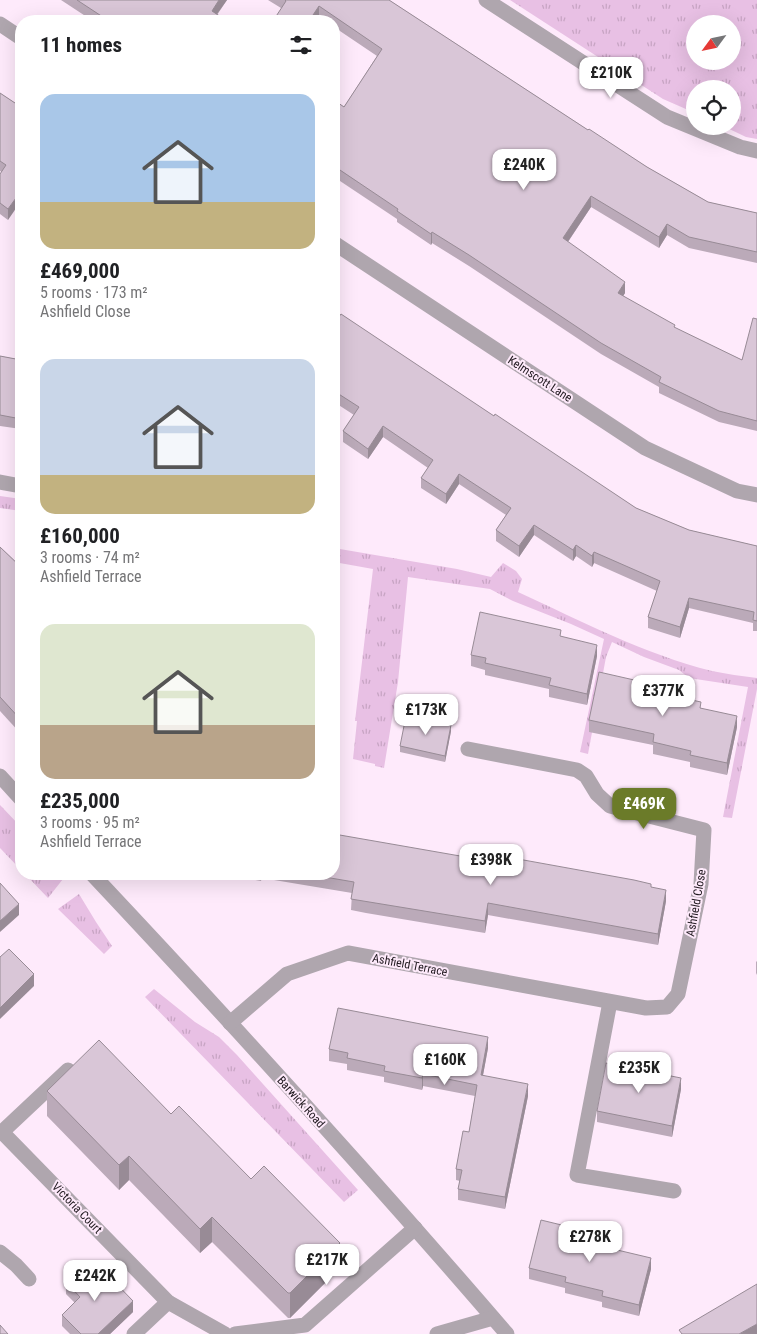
<!DOCTYPE html>
<meta charset="utf-8">
<style>
body{margin:0;font-family:"Roboto Condensed",sans-serif;background:#f2f2f2;color:#202124;height:100vh;display:flex;flex-direction:column;font-size:19px;white-space:nowrap}
*{box-sizing:border-box;margin:0}
p{font-size:16px;color:#757577}
.icon{flex:none;width:28px;height:28px;fill:none;stroke:currentColor;stroke-width:2;stroke-linecap:round;stroke-linejoin:round}
.map{position:relative;flex:1;overflow:hidden}
.drawer{position:absolute;left:15px;top:15px;width:325px;height:865px;display:flex;flex-direction:column;background:#fff;border-radius:20px;box-shadow:0 5px 20px #0002}
.drawer>*{flex:none}
.needle{width:32px;rotate:237deg}
.buttons{position:absolute;left:686px;top:15px;display:grid;gap:10px}
.buttons a{display:grid;place-items:center;width:55px;height:55px;border-radius:50%;background:#fff;box-shadow:0 5px 20px #0002;font-size:25px}
.price{position:absolute;translate:-50% -42px;padding:0 11px;border-radius:10px;background:#fff;color:#222;font-size:16px;line-height:32px;filter:drop-shadow(0 1px 2px #0008)}
.price::after{content:'';position:absolute;left:50%;top:30px;width:15px;height:11px;margin-left:-8px;background:inherit;clip-path:polygon(0 0,100% 0,50% 100%)}
.price.selected{background:#6b7b29;color:#fff}
ul{padding:0;list-style:none}
li{display:grid;align-content:center;gap:10px;height:265px;padding:0 25px}
li span{display:grid;place-items:center;height:155px;border-radius:15px;color:#555}
li>.icon{margin-inline-start:auto}
span .icon{width:90px;height:90px;fill:#fffc;stroke-width:1}
li b{font-size:21px}
h2{display:flex;justify-content:space-between;align-items:center;height:60px;padding:0 25px;font-size:21px}
.map>svg:first-child{display:block}
.grass{fill:url(#grass-tufts);fill-rule:evenodd}
.lines{fill:none;stroke-linecap:round;stroke-linejoin:round}
.minor{stroke:#afa6ae;stroke-width:15}
.wall{fill:#bbaab9}
.shaded-wall{fill:#988b96}
.building{fill:#d9c6d7;stroke:#988b96}
.labels{text-anchor:middle;stroke-width:4;stroke-linejoin:round;paint-order:stroke}
.street-label{font-size:12px;fill:#1f181e;stroke:#feeafb}
</style>
<div class="map">
<svg width="757" height="1334" viewBox="0 0 757 1334">
<defs>
<pattern id="grass-tufts" width="24" height="20" patternUnits="userSpaceOnUse" patternTransform="scale(1.25)"><rect width="24" height="20" fill="#e8c0e4"/><path d="M3 7l-1-3M5 7V3M7 7l1-3M15 17l-1-3M17 17v-4M19 17l1-3" fill="none" stroke="#c7a4c3"/></pattern>
</defs>
<rect width="100%" height="100%" fill="#feeafb"/>
<!-- grass -->
<g class="grass">
<path d="M510 0H757V139L746 137 723 126H732V89H695V113L663 99ZM695 24H732V61H695Z"/>
<polygon points="0,496 21,499 21,511 0,508"/>
<path d="M334 548 457 569 491 577 503 563 516 571 522 579 518 592C581 621 644 654 712 671 726 674 742 676 757 678V689L732 818 723 817 748 687 689 678 679 670 644 657 612 642 606 657 588 754 580 752 604 639 571 624 513 601 490 589 408 577 398 682 384 768 375 766V764L353 759 357 721H355L373 569 334 562Z"/>
<polygon points="0,805 21,827 21,870 0,848"/>
<polygon points="25,874 63,874 61,877 63,879 48,898"/>
<polygon points="79,894 96,922 112,946 104,954 58,909"/>
<polygon points="154,989 195,1022 219,1037 237,1055 358,1190 344,1202 145,997"/>
</g>
<g class="lines">
<!-- minor -->
<g class="minor">
<polyline points="486,0 667,117 740,147 757,151"/>
<polyline points="0,24 21,38"/>
<polyline points="334,243 645,448 737,491 757,495"/>
<polyline points="0,482 21,486"/>
<polyline points="0,776 21,799"/>
<path d="M92 874C233 1024 372 1177 507 1334"/>
<polyline points="610,1002 577,1175 674,1191"/>
<polyline points="230,1023 287,974 348,953 646,1008 667,1007 678,994 701,884 704,830 610,806 597,794 586,776 577,770 468,749"/>
<polyline points="68,1070 2,1132 168,1302 225,1334"/>
<polyline points="0,1252 16,1265 29,1279"/>
<polyline points="134,1334 168,1302"/>
<polyline points="235,1334 305,1325 415,1228"/>
<polyline points="437,1334 493,1318"/>
</g>
</g>
<!-- wall -->
<g class="wall">
<polygon points="61,0 227,0 217,15 227,21 93,21"/>
<polygon points="268,0 389,0 588,130 647,167 708,202 757,213 757,263 689,248 667,235 659,248 591,207 568,242 625,293 623,296 675,328 742,360 757,319 757,431 719,422 659,393 659,387 601,354 469,266 432,243 431,245 397,222 397,219 334,177 334,100 344,107 377,56 334,27 334,21 325,21 319,17 281,8"/>
<polygon points="0,93 21,107 8,220 0,214 0,174 2,172 0,171"/>
<polygon points="334,315 494,416 636,508 689,530 757,546 757,631 753,631 753,623 689,608 680,638 648,628 648,617 657,591 594,563 592,567 576,556 573,561 534,535 519,557 496,541 496,530 506,515 459,484 446,504 421,488 421,478 428,468 383,437 368,459 343,442 343,431 354,415 334,402"/>
<polygon points="0,356 21,360 21,429 0,426"/>
<polygon points="0,547 21,567 21,734 0,711"/>
<polygon points="561,637 597,656 587,705 549,697 549,689 485,675 485,670 471,666 471,655"/>
<polygon points="665,694 701,708 737,727 727,775 690,767 690,762 653,754 653,745 589,732 589,720"/>
<polygon points="451,731 445,762 400,752 400,746"/>
<polygon points="506,864 651,887 666,901 658,945 488,915 485,933 366,913 351,910 352,893 262,878 261,881 225,874 334,874"/>
<polygon points="757,961 757,975 756,973 756,962"/>
<polygon points="488,1048 483,1075 528,1096 505,1209 458,1200 458,1189 460,1181 456,1180 456,1169 469,1132 475,1096 423,1086 422,1090 384,1082 384,1077 347,1070 347,1064 329,1061 329,1049"/>
<polygon points="681,1089 672,1137 597,1122 597,1111"/>
<polygon points="47,1091 171,1114 251,1179 340,1268 290,1318 288,1318 212,1242 200,1253 129,1180 119,1190 47,1116"/>
<polygon points="578,1235 614,1249 651,1269 639,1316 602,1307 602,1302 565,1293 565,1288 529,1279 529,1268"/>
<polygon points="98,1280 133,1312 110,1334 70,1334 62,1326 62,1315 75,1303 66,1294 66,1282"/>
</g>
<!-- shaded-wall -->
<g class="shaded-wall">
<polygon points="219,0 227,0 212,21 212,11"/>
<polygon points="319,6 319,17 316,21 309,21"/>
<polygon points="21,191 21,201 8,220 8,209"/>
<polygon points="591,196 591,207 563,249 563,238"/>
<polygon points="667,224 667,235 659,248 659,237"/>
<polygon points="432,232 432,243 431,245 431,234"/>
<polygon points="625,282 625,293 618,304 618,293"/>
<polygon points="383,426 383,437 368,459 368,449"/>
<polygon points="459,474 459,484 446,504 446,494"/>
<polygon points="534,525 534,535 519,557 519,546"/>
<polygon points="576,545 576,556 573,561 573,550"/>
<polygon points="594,552 594,563 592,567 592,556"/>
<polygon points="689,598 689,608 680,638 680,627"/>
<polygon points="597,645 597,656 587,705 587,694"/>
<polygon points="737,716 737,727 727,775 727,763"/>
<polygon points="451,725 451,731 445,762 445,756"/>
<polygon points="666,890 666,901 658,945 658,934"/>
<polygon points="488,903 488,915 485,933 485,921"/>
<polygon points="19,904 19,915 0,932 0,921"/>
<polygon points="34,974 34,986 0,1019 0,1008"/>
<polygon points="488,1037 488,1048 481,1086 481,1075"/>
<polygon points="423,1074 423,1086 422,1090 422,1078"/>
<polygon points="681,1078 681,1089 672,1137 672,1126"/>
<polygon points="528,1084 528,1096 505,1209 505,1197"/>
<polygon points="129,1156 129,1180 119,1190 119,1165"/>
<polygon points="212,1217 212,1242 200,1253 200,1229"/>
<polygon points="340,1243 340,1268 290,1318 290,1293"/>
<polygon points="651,1258 651,1269 639,1316 639,1305"/>
<polygon points="133,1301 133,1312 110,1334 98,1334"/>
<polygon points="757,1324 757,1334 739,1334"/>
</g>
<!-- building -->
<g class="building">
<polygon points="77,0 219,0 212,11 227,21 109,21"/>
<polygon points="285,0 389,0 588,130 589,129 647,167 708,202 757,213 757,252 689,237 667,224 659,237 591,196 563,238 625,282 618,293 675,325 674,327 742,360 753,318 757,319 757,421 719,411 659,382 661,377 601,343 469,255 432,232 431,234 397,211 398,209 334,166 334,100 344,107 382,49 319,6 309,21 273,21 286,1"/>
<polygon points="0,93 21,107 21,191 8,209 0,203 0,174 6,165 0,161"/>
<polygon points="341,314 494,416 495,414 636,508 689,530 757,546 757,621 753,620 754,612 689,598 680,627 648,617 660,581 594,552 592,556 576,545 573,550 534,525 519,546 496,530 511,508 459,474 446,494 421,478 433,460 383,426 368,449 343,431 359,407 334,391 334,315 338,318"/>
<polygon points="0,356 21,360 21,419 0,415"/>
<polygon points="0,547 21,567 21,610 19,612 21,614 21,720 0,697"/>
<polygon points="480,612 561,630 560,636 597,645 587,694 549,685 551,678 485,663 486,658 471,655"/>
<polygon points="599,672 665,687 664,694 701,702 700,708 737,716 727,763 690,755 691,751 653,742 654,734 589,720"/>
<polygon points="406,716 451,725 445,756 400,746"/>
<polygon points="334,834 506,864 507,857 634,880 651,884 651,887 666,890 658,934 488,903 485,921 351,899 354,882 307,874 334,874"/>
<polygon points="0,883 19,904 0,921"/>
<polygon points="9,949 34,974 0,1008 0,957"/>
<polygon points="338,1008 488,1037 481,1075 528,1084 505,1197 458,1189 462,1170 456,1169 463,1131 469,1132 477,1085 423,1074 422,1078 384,1071 385,1066 347,1058 348,1053 329,1049"/>
<polygon points="99,1040 171,1114 179,1106 251,1179 264,1166 340,1243 290,1293 288,1293 212,1217 200,1229 129,1156 119,1165 47,1091"/>
<polygon points="606,1063 681,1078 672,1126 597,1111"/>
<polygon points="541,1220 578,1229 577,1234 614,1244 613,1249 651,1258 639,1305 602,1296 603,1291 565,1282 566,1277 529,1268"/>
<polygon points="84,1266 98,1280 106,1273 133,1301 98,1334 81,1334 62,1315 80,1297 66,1282"/>
<polygon points="757,1284 757,1324 739,1334 682,1334 679,1330"/>
<polygon points="0,1325 8,1334 0,1334"/>
</g>
<g class="labels">
<!-- street labels -->
<g class="street-label">
<text transform="translate(540 379) rotate(33)" y="4">Kelmscott Lane</text>
<text transform="translate(696 903) rotate(-80)" y="4">Ashfield Close</text>
<text transform="translate(410 965) rotate(11)" y="4">Ashfield Terrace</text>
<text transform="translate(301 1102) rotate(48)" y="4">Barwick Road</text>
<text transform="translate(77 1208) rotate(46)" y="4">Victoria Court</text>
</g>
</g>
</svg>
<div class="buttons">
<a><svg class="needle" viewBox="-14 -14 28 28"><path d="M0-13l5 13h-10z" fill="#e53935"/><path d="M0 13l5-13h-10z" fill="#757577"/></svg></a>
<a><svg class="icon" aria-label="locate" viewBox="0 0 24 24"><circle cx="12" cy="12" r="6"/><path d="M12 2v4M12 18v4M2 12h4M18 12h4"/></svg></a>
</div>
<b class="price" style="left:611px;top:99px">£210K</b>
<b class="price" style="left:524px;top:191px">£240K</b>
<b class="price" style="left:663px;top:717px">£377K</b>
<b class="price" style="left:426px;top:736px">£173K</b>
<b class="price selected" style="left:644px;top:830px">£469K</b>
<b class="price" style="left:491px;top:886px">£398K</b>
<b class="price" style="left:445px;top:1086px">£160K</b>
<b class="price" style="left:639px;top:1094px">£235K</b>
<b class="price" style="left:590px;top:1263px">£278K</b>
<b class="price" style="left:327px;top:1286px">£217K</b>
<b class="price" style="left:95px;top:1302px">£242K</b>
<section class="drawer">
<h2>11 homes<svg class="icon" aria-label="filters" viewBox="0 0 24 24"><path d="M4 7h16M4 17h16"/><circle cx="9" cy="7" r="2"/><circle cx="15" cy="17" r="2"/></svg></h2>
<ul>
<li><span style="background:linear-gradient(#a9c7e8 70%,#c2b280 0)"><svg class="icon" aria-label="home" viewBox="0 0 24 24"><path d="M3 11l9-7 9 7M6 9v11h12V9"/></svg></span><div><b>£469,000</b><p>5 rooms · 173 m²</p><p>Ashfield Close</p></div></li>
<li><span style="background:linear-gradient(#c9d6e8 75%,#c2b280 0)"><svg class="icon" aria-label="home" viewBox="0 0 24 24"><path d="M3 11l9-7 9 7M6 9v11h12V9"/></svg></span><div><b>£160,000</b><p>3 rooms · 74 m²</p><p>Ashfield Terrace</p></div></li>
<li><span style="background:linear-gradient(#dfe7d0 65%,#b9a48a 0)"><svg class="icon" aria-label="home" viewBox="0 0 24 24"><path d="M3 11l9-7 9 7M6 9v11h12V9"/></svg></span><div><b>£235,000</b><p>3 rooms · 95 m²</p><p>Ashfield Terrace</p></div></li>
</ul>
</section>
</div>
